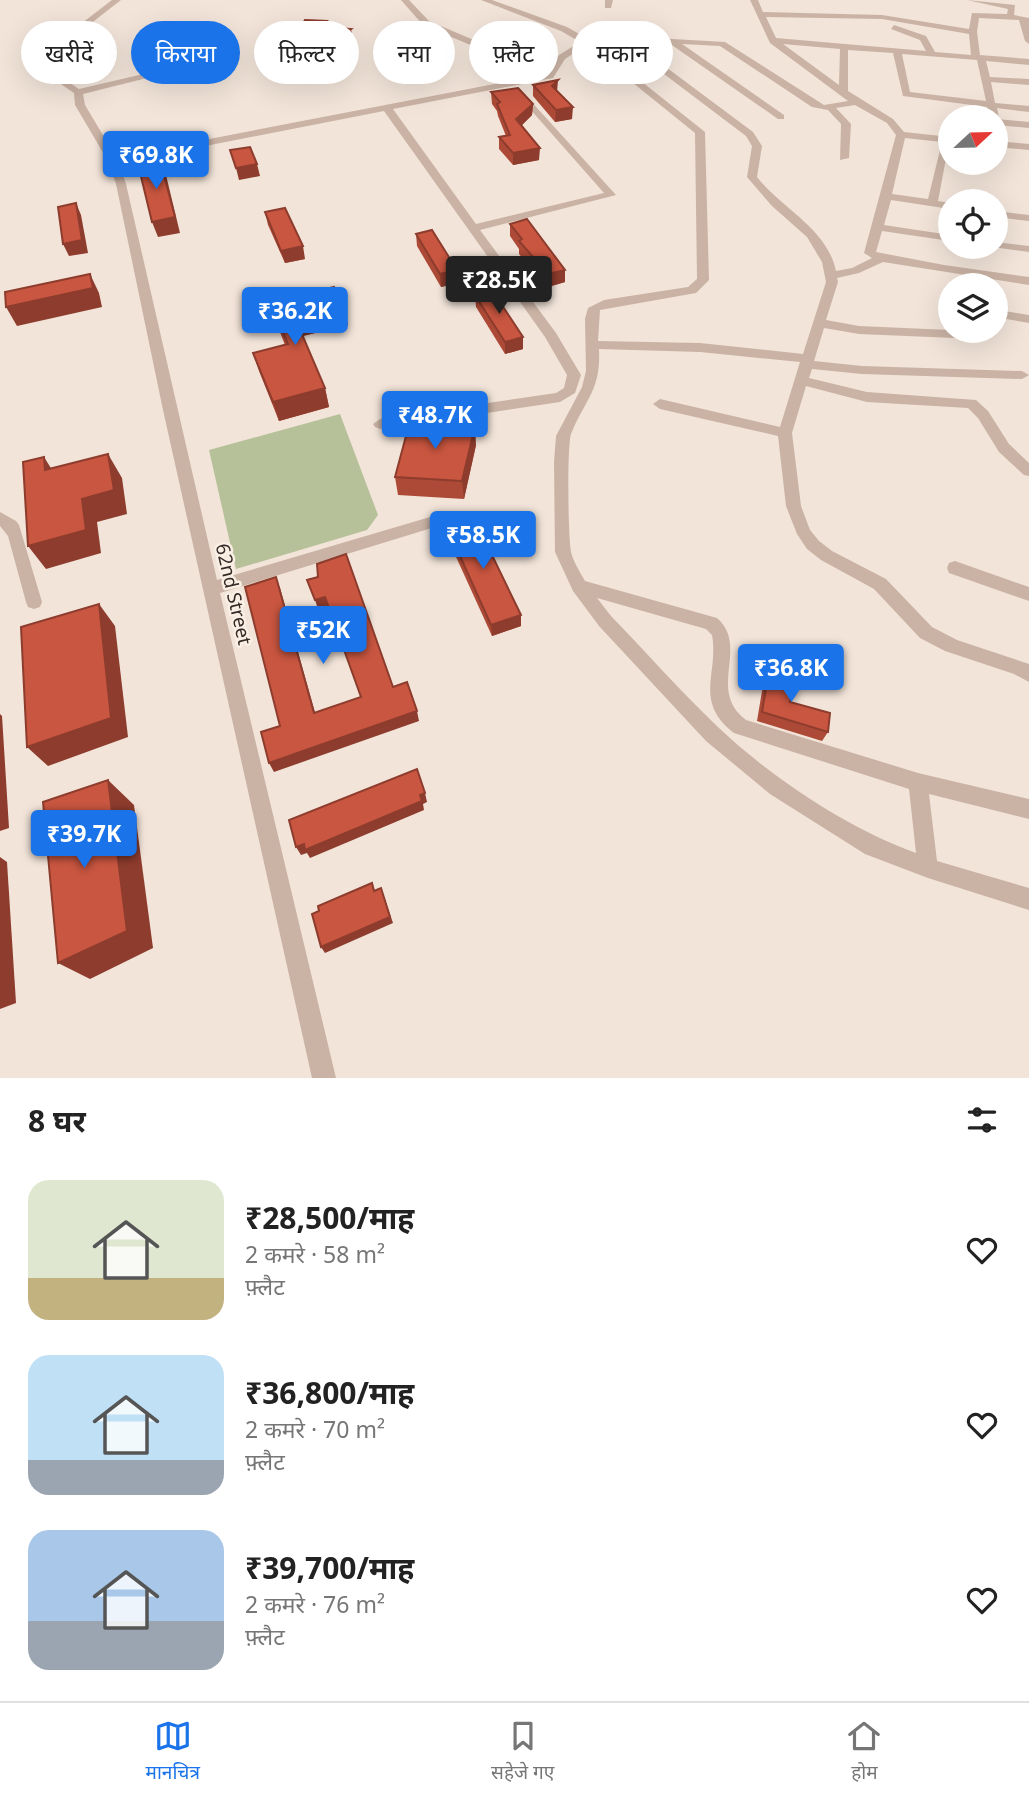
<!DOCTYPE html>
<html lang="hi">
<meta charset="utf-8">
<style>
body{margin:0;font-family:"Noto Sans","Noto Sans Devanagari",sans-serif;background:#f2f2f2;color:#222;height:100vh;display:flex;flex-direction:column;font-size:26px;white-space:nowrap}
*{box-sizing:border-box;margin:0}
p{font-size:23px;color:#767676}
.icon{flex:none;width:38px;height:38px;fill:none;stroke:currentColor;stroke-width:2;stroke-linecap:round;stroke-linejoin:round}
.map{position:relative;height:1078px;overflow:hidden}
.details{display:flex;flex-direction:column;background:#fff;flex:1}
.details>*{flex:none}
.hud{position:absolute;left:21px;top:21px;width:987px;height:63px;display:flex;gap:14px}
.needle{width:46px;rotate:68deg}
.controls{position:absolute;left:938px;top:105px;display:grid;gap:14px}
.controls a{display:grid;place-items:center;width:70px;height:70px;border-radius:50%;background:#fff;box-shadow:0 7px 28px #0002;font-size:35px}
.price{position:absolute;translate:-50% -60px;padding:0 16px;border-radius:7px;background:#1a73e8;color:#fff;font-size:23px;line-height:46px;filter:drop-shadow(0 2px 4px #0008)}
.price::after{content:'';position:absolute;left:50%;top:42px;width:21px;height:16px;margin-left:-10px;background:inherit;clip-path:polygon(0 0,100% 0,50% 100%)}
.price.selected{background:#222;color:#fff}
ul{padding:0;list-style:none}
li{display:flex;align-items:center;gap:21px;height:175px;padding:0 28px}
li span{display:grid;place-items:center;flex:none;width:196px;height:140px;border-radius:21px;color:#555}
li>.icon{margin-inline-start:auto}
span .icon{width:84px;height:84px;fill:#fffc;stroke-width:1}
li b{font-size:30px}
h2{display:flex;justify-content:space-between;align-items:center;height:84px;padding:0 28px;font-size:30px}
.chip{padding:0 24px;border-radius:32px;background:#fff;box-shadow:0 7px 28px #0002;font-size:24px;line-height:63px}
.chip.selected{background:#1a73e8;color:#fff}
.tabs{display:flex;justify-content:space-around;align-items:center;height:98px;border-top:2px solid #e0e0e0;background:#fff;font-size:19px;color:#767676}
.tabs a{display:grid;justify-items:center;gap:4px}
.tabs .selected{color:#1a73e8}
.map>svg:first-child{display:block}
.green{fill:#b7c199}
.lines{fill:none;stroke-linecap:round;stroke-linejoin:round}
.street{fill:#cab3a5;fill-rule:evenodd}
.wall{fill:#ad4a37}
.shaded-wall{fill:#8d3c2d}
.building{fill:#c95640;stroke:#8d3c2d;stroke-width:2}
.labels{text-anchor:middle;stroke-width:5;stroke-linejoin:round;paint-order:stroke}
.street-label{font-size:19px;fill:#352a26;stroke:#faefe5}
</style>
<div class="map">
<svg width="1029" height="1078" viewBox="0 0 1029 1078">
<rect width="100%" height="100%" fill="#f2e4d9"/>
<!-- green -->
<polygon class="green" points="340,414 378,515 367,530 236,569 209,450"/>
<g class="lines">
<!-- street -->
<g class="street">
<path d="M112 0H121L40 63 79 89 199 61 203 64 83 94 85 105 116 157 541 75 423 25 401 0H409L429 21 549 72 559 55 580 42 561 31 481 0H492L567 27 588 39 603 35 725 42 824 105 848 101 770 43 750 0H758L763 12 882 15 969 29 972 13 1007 14 1008 9 967 0 1015 5 1014 15 1029 18V44L1025 41 1019 20 979 18 977 32 980 55 1029 59V65L986 61 990 77 1029 79V85L991 82 995 103 1029 106V112L997 108 999 117 997 119 1029 122V128L996 125V117H989L987 107 903 96 893 53 848 50V91L893 119 904 132 950 137 938 201 950 203V209L891 200 884 225 950 235V241L882 231 876 252 944 265 1029 277V285L883 262 859 273 837 278 838 282 826 320 859 326 950 330 960 334 954 338 859 334 824 328 814 361 862 366 1022 371 1029 375 1022 379 862 374 812 369 809 378 867 392 976 400 988 411 1009 444 1029 463V476L1024 475 999 452 978 418 968 408 867 402 806 386 792 433 801 506 810 530 819 541 832 551 886 579 932 627 957 640 1029 664V682L1014 674 945 651 920 638 874 589 821 560 807 549 797 534 786 506 778 436 660 409 653 404 660 399 780 427 800 362 700 352 599 349C601 391 585 399 571 434 567 446 568 537 571 552 573 561 580 572 585 581L717 618C750 647 706 690 746 720L918 773 1029 799V819L929 794 937 861 1029 888V910L928 878 865 854 770 794 706 741 599 626 573 591 555 552 554 462 556 436 582 387 586 371 585 319 588 308 604 300 688 287 697 279 695 133 586 45 565 59 553 78 393 109 476 224 604 193 515 92V88L518 87 616 195 480 230 556 333 581 375 575 393 560 402 380 429 375 427 373 424 380 419 556 393 564 388 567 375 545 337 384 111 119 163 126 184 217 580 430 517 435 519 438 523 435 527 220 593 336 1078H312L163 410 116 184 108 161 75 105 74 93 30 63ZM766 17 882 19 969 34 971 55 935 52 926 36 894 25 891 29 920 40 926 51 776 38ZM603 40H619L746 136 752 146 747 177 772 206 807 237 822 262 826 282 803 354 700 343 598 341 600 310 696 293 709 280 705 132 593 43ZM631 41 669 43 778 119H784V115L682 44 720 46 812 107 828 110 841 124 840 160 849 158 851 124 836 108 855 105 887 123 896 135 864 253 872 258 852 268 836 271C827 228 782 209 757 177L762 146 753 132ZM783 44 840 49 839 85ZM902 54 977 60 986 101 910 92ZM905 138 942 142 928 199 892 194ZM597 598 706 629 712 635C719 674 693 701 734 733L909 789 916 853C847 828 772 778 719 728 681 692 647 653 611 616Z"/>
<polygon points="605,0 613,0 611,8 605,8"/>
<polygon points="996,141 1029,144 1029,150 996,147"/>
<polygon points="996,211 1029,215 1029,221 996,217"/>
<polygon points="996,242 1029,246 1029,252 992,247 996,247"/>
<polygon points="1004,311 1029,315 1029,323 1000,318 1000,312"/>
<polygon points="0,512 16,521 19,525 42,602 40,607 34,609 28,607 26,602 8,536 0,526"/>
<polygon points="955,561 1029,587 1029,601 949,573 947,568 949,563"/>
</g>
</g>
<!-- wall -->
<g class="wall">
<polygon points="327,21 328,28 351,29 353,46 331,61 279,76 274,66 270,49 299,30"/>
<polygon points="533,85 572,119 555,122 533,96"/>
<polygon points="491,92 533,104 532,115 521,126 539,160 513,165 499,149 499,137 506,136 498,116 497,111 492,104"/>
<polygon points="265,212 305,259 285,263 268,225"/>
<polygon points="510,224 565,270 565,282 548,287 519,254 519,249 510,236"/>
<polygon points="416,234 458,283 441,287 417,246"/>
<polygon points="475,295 523,349 505,354 476,307"/>
<polygon points="271,303 348,325 302,336 325,388 329,407 279,421 259,371 253,353 285,345 276,322"/>
<polygon points="476,445 464,499 398,495 395,477"/>
<polygon points="446,525 521,626 492,636 447,537"/>
<polygon points="769,670 790,702 828,732 822,741 757,721 764,679"/>
</g>
<!-- shaded-wall -->
<g class="shaded-wall">
<polygon points="351,29 353,46 331,61 279,76 276,59"/>
<polygon points="558,80 557,92 552,86"/>
<polygon points="533,104 532,115 516,131 516,119"/>
<polygon points="573,107 572,119 555,122 556,110"/>
<polygon points="540,148 539,160 513,165 513,153"/>
<polygon points="160,160 166,175 180,233 158,237 152,222"/>
<polygon points="257,164 260,176 239,180 236,168"/>
<polygon points="76,203 81,215 88,253 69,256 63,244"/>
<polygon points="303,246 305,259 285,263 281,251"/>
<polygon points="457,270 458,283 441,287 440,274"/>
<polygon points="565,270 565,282 548,287 548,274"/>
<polygon points="90,274 99,293 102,307 17,326 6,307"/>
<polygon points="344,306 348,325 299,337 295,318"/>
<polygon points="523,337 523,349 505,354 505,342"/>
<polygon points="325,388 329,407 279,421 273,402"/>
<polygon points="475,426 476,445 464,499 462,481"/>
<polygon points="108,454 122,478 127,514 97,522 101,553 46,569 28,546 82,499"/>
<polygon points="44,457 59,481 45,470"/>
<polygon points="276,577 280,588 318,723 314,713"/>
<polygon points="325,597 329,608 319,612 315,600"/>
<polygon points="99,604 115,626 128,737 48,766 27,747"/>
<polygon points="521,615 521,626 492,636 491,625"/>
<polygon points="417,711 419,721 274,772 269,763"/>
<polygon points="0,714 2,716 9,828 0,831"/>
<polygon points="108,780 134,805 153,948 90,979 58,963"/>
<polygon points="425,793 427,802 423,804 424,810 310,858 307,853 301,855 296,847"/>
<polygon points="0,857 7,862 16,1003 0,1009"/>
<polygon points="381,888 393,923 325,953 321,947"/>
</g>
<!-- building -->
<g class="building">
<polygon points="305,20 327,21 323,27 351,29 329,44 276,59 270,49 286,28 299,30"/>
<polygon points="558,80 552,86 573,107 556,110 533,85"/>
<polygon points="518,88 533,104 516,119 540,148 513,153 499,137 510,135 497,104 500,102 491,92"/>
<polygon points="250,147 257,164 236,168 230,150"/>
<polygon points="160,160 175,217 152,222 138,164"/>
<polygon points="76,203 82,240 63,244 58,207"/>
<polygon points="285,208 303,246 281,251 265,212"/>
<polygon points="527,219 565,270 548,274 519,241 522,239 510,224"/>
<polygon points="432,230 457,270 440,274 416,234"/>
<polygon points="90,274 93,288 6,307 5,292"/>
<polygon points="334,287 344,306 295,318 325,388 273,402 253,353 288,344 271,303"/>
<polygon points="492,290 523,337 505,342 475,295"/>
<polygon points="410,421 475,426 462,481 395,477"/>
<polygon points="108,454 114,490 82,499 86,530 28,546 23,462 44,457 45,470"/>
<polygon points="473,516 521,615 491,625 446,525"/>
<polygon points="346,554 393,687 407,682 417,711 269,763 261,732 280,726 245,587 276,577 314,713 361,697 325,597 315,600 307,580 318,577 317,564"/>
<polygon points="99,604 111,718 27,747 21,627"/>
<polygon points="769,670 793,677 790,702 830,713 828,732 762,712"/>
<polygon points="417,769 425,793 420,795 422,801 305,850 304,844 296,847 289,820"/>
<polygon points="108,780 127,931 58,963 43,802"/>
<polygon points="372,883 374,891 381,888 390,917 321,947 312,914 319,911 318,906"/>
</g>
<g class="labels">
<!-- street labels -->
<g class="street-label">
<text transform="translate(234 594) rotate(77)" y="7">62nd Street</text>
</g>
</g>
</svg>
<div class="controls">
<a><svg class="needle" viewBox="-14 -14 28 28"><path d="M0-13l5 13h-10z" fill="#e53935"/><path d="M0 13l5-13h-10z" fill="#767676"/></svg></a>
<a><svg class="icon" aria-label="locate" viewBox="0 0 24 24"><circle cx="12" cy="12" r="6"/><path d="M12 2v4M12 18v4M2 12h4M18 12h4"/></svg></a>
<a><svg class="icon" aria-label="layers" viewBox="0 0 24 24"><path d="M12 4l9 5-9 5-9-5zM3 14l9 5 9-5"/></svg></a>
</div>
<b class="price" style="left:156px;top:191px">₹69.8K</b>
<b class="price selected" style="left:499px;top:316px">₹28.5K</b>
<b class="price" style="left:295px;top:347px">₹36.2K</b>
<b class="price" style="left:435px;top:451px">₹48.7K</b>
<b class="price" style="left:483px;top:571px">₹58.5K</b>
<b class="price" style="left:323px;top:666px">₹52K</b>
<b class="price" style="left:791px;top:704px">₹36.8K</b>
<b class="price" style="left:84px;top:870px">₹39.7K</b>
<div class="hud">
<a class="chip">खरीदें</a>
<a class="chip selected">किराया</a>
<a class="chip">फ़िल्टर</a>
<a class="chip">नया</a>
<a class="chip">फ़्लैट</a>
<a class="chip">मकान</a>
</div>
</div>
<section class="details">
<h2>8 घर<svg class="icon" aria-label="filters" viewBox="0 0 24 24"><path d="M4 7h16M4 17h16"/><circle cx="9" cy="7" r="2"/><circle cx="15" cy="17" r="2"/></svg></h2>
<ul>
<li><span style="background:linear-gradient(#dfe7d0 70%,#c2b280 0)"><svg class="icon" aria-label="home" viewBox="0 0 24 24"><path d="M3 11l9-7 9 7M6 9v11h12V9"/></svg></span><div><b>₹28,500/माह</b><p>2 कमरे · 58 m²</p><p>फ़्लैट</p></div><svg class="icon" aria-label="heart" viewBox="0 0 24 24"><path d="M12 20l-8-8c-3-5 5-10 8-4 3-6 11-1 8 4z"/></svg></li>
<li><span style="background:linear-gradient(#bfe0f5 75%,#9aa5b1 0)"><svg class="icon" aria-label="home" viewBox="0 0 24 24"><path d="M3 11l9-7 9 7M6 9v11h12V9"/></svg></span><div><b>₹36,800/माह</b><p>2 कमरे · 70 m²</p><p>फ़्लैट</p></div><svg class="icon" aria-label="heart" viewBox="0 0 24 24"><path d="M12 20l-8-8c-3-5 5-10 8-4 3-6 11-1 8 4z"/></svg></li>
<li><span style="background:linear-gradient(#a9c7e8 65%,#9aa5b1 0)"><svg class="icon" aria-label="home" viewBox="0 0 24 24"><path d="M3 11l9-7 9 7M6 9v11h12V9"/></svg></span><div><b>₹39,700/माह</b><p>2 कमरे · 76 m²</p><p>फ़्लैट</p></div><svg class="icon" aria-label="heart" viewBox="0 0 24 24"><path d="M12 20l-8-8c-3-5 5-10 8-4 3-6 11-1 8 4z"/></svg></li>
</ul>
</section>
<nav class="tabs">
<a class="selected"><svg class="icon" aria-label="map" viewBox="0 0 24 24"><path d="M3 6l6-2 6 2 6-2v14l-6 2-6-2-6 2zM9 4v14M15 6v14"/></svg>मानचित्र</a>
<a><svg class="icon" aria-label="saved" viewBox="0 0 24 24"><path d="M7 4h10v16l-5-4-5 4z"/></svg>सहेजे गए</a>
<a><svg class="icon" aria-label="home" viewBox="0 0 24 24"><path d="M3 11l9-7 9 7M6 9v11h12V9"/></svg>होम</a>
</nav>
